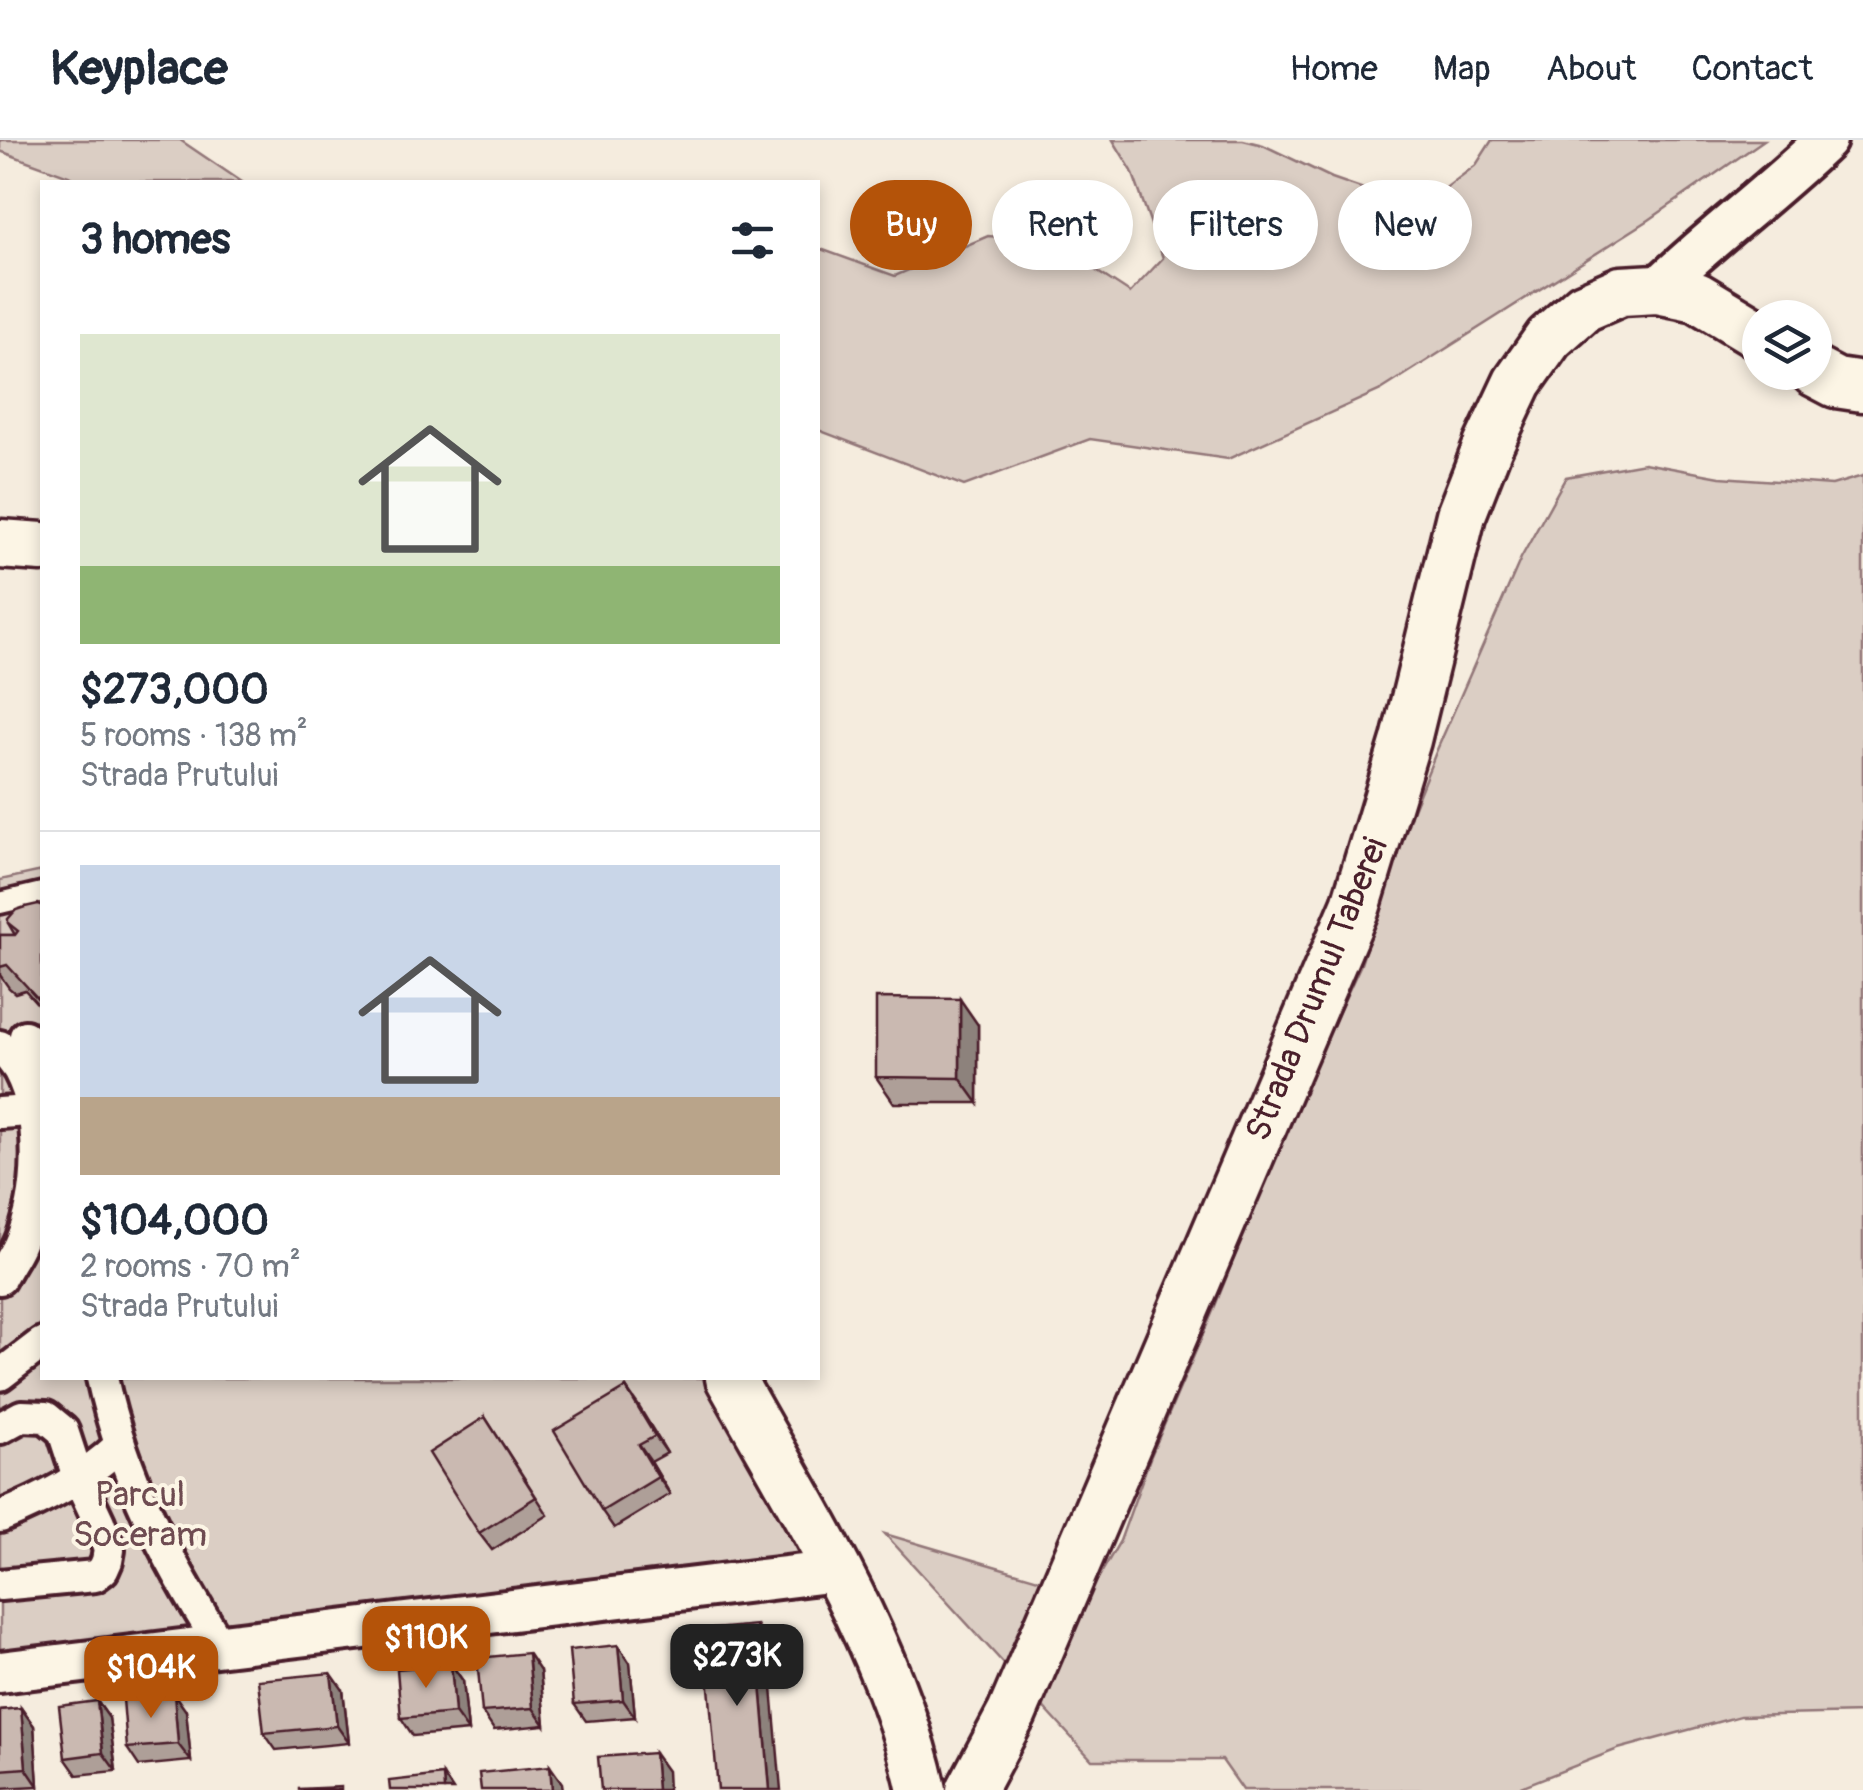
<!DOCTYPE html>
<meta charset="utf-8">
<style>
body{margin:0;font-family:Pangolin,sans-serif;background:#f6f6f7;color:#1f2937;height:100vh;display:flex;flex-direction:column;font-size:38px;white-space:nowrap}
*{box-sizing:border-box;margin:0}
p{font-size:32px;color:#747a83}
.icon{flex:none;width:55px;height:55px;fill:none;stroke:currentColor;stroke-width:2;stroke-linecap:round;stroke-linejoin:round}
.map{position:relative;flex:1;overflow:hidden}
.sheet{position:absolute;left:40px;top:40px;width:780px;height:1200px;display:flex;flex-direction:column;background:#fff;border-radius:0px;box-shadow:0 5px 15px #0003}
.sheet>*{flex:none}
.hud{position:absolute;left:850px;top:40px;width:862px;height:90px;display:flex;gap:20px}
.fabs{position:absolute;left:1742px;top:160px;display:grid;gap:20px}
.fabs a{display:grid;place-items:center;width:90px;height:90px;border-radius:50%;background:#fff;box-shadow:0 5px 15px #0003;font-size:50px}
.price{position:absolute;translate:-50% -85px;padding:0 22px;border-radius:20px;background:#b45309;color:#fff;font-size:32px;line-height:65px;filter:drop-shadow(0 2px 5px #0008)}
.price::after{content:'';position:absolute;left:50%;top:60px;width:30px;height:22px;margin-left:-15px;background:inherit;clip-path:polygon(0 0,100% 0,50% 100%)}
.price.selected{background:#222;color:#fff}
ul{padding:0;list-style:none}
li{display:grid;align-content:center;gap:20px;height:530px;padding:0 40px}
li+li{border-top:2px solid #e0e1e3}
li span{display:grid;place-items:center;height:310px;border-radius:0px;color:#555}
li>.icon{margin-inline-start:auto}
span .icon{width:180px;height:180px;fill:#fffc;stroke-width:1}
li b{font-size:42px}
h2{display:flex;justify-content:space-between;align-items:center;height:120px;padding:0 40px;font-size:42px}
.pill{padding:0 35px;border-radius:45px;background:#fff;box-shadow:0 5px 15px #0003;font-size:35px;line-height:90px}
.pill.selected{background:#b45309;color:#fff}
header{display:flex;align-items:center;gap:60px;box-sizing:border-box;height:140px;padding:0 50px;background:#fff;border-bottom:2px solid #e0e1e3}
header strong{font-size:48px}
nav{display:flex;gap:55px;margin-inline-start:auto;font-size:35px}
.map>svg:first-child{display:block}
.green{fill:#dbcec4;stroke:#927678;stroke-width:2.5}
.lines{fill:none;stroke-linecap:round;stroke-linejoin:round}
.service-casing{stroke:#4a1f2b;stroke-width:28}
.pedestrian-casing{stroke:#4a1f2b;stroke-width:38}
.minor-casing{stroke:#4a1f2b;stroke-width:48}
.tertiary-casing{stroke:#4a1f2b;stroke-width:55}
.service{stroke:#fcf5e5;stroke-width:20}
.pedestrian{stroke:#fcf5e5;stroke-width:30}
.minor{stroke:#fcf5e5;stroke-width:40}
.tertiary{stroke:#fcf5e5;stroke-width:48}
.wall{fill:#ae9f98;stroke:#4a1f2b;stroke-width:2.5}
.shaded-wall{fill:#8d827c;stroke:#4a1f2b;stroke-width:2.5}
.building{fill:#cab9b1;stroke:#4a1f2b;stroke-width:2.5}
.labels{text-anchor:middle;stroke-width:8;stroke-linejoin:round;paint-order:stroke}
.street-label{font-size:35px;fill:#4a1f2b;stroke:#fcf5e5}
.park-label{font-size:35px;fill:#6e4b51;stroke:#fcf5e5}
</style>
<header>
<strong>Keyplace</strong>
<nav><a>Home</a><a>Map</a><a>About</a><a>Contact</a></nav>
</header>
<div class="map">
<svg width="1863" height="1650" viewBox="0 0 1863 1650">
<rect width="100%" height="100%" fill="#f5ecde"/>
<filter id="ink" filterUnits="userSpaceOnUse"><feTurbulence type="fractalNoise" baseFrequency=".01" numOctaves="2"/><feDisplacementMap in="SourceGraphic" scale="20" xChannelSelector="R" yChannelSelector="G"/><feConvolveMatrix kernelMatrix="1 2 1 2 8 2 1 2 1" color-interpolation-filters="sRGB"/></filter>
<g filter="url(#ink)">
<!-- green -->
<g class="green">
<polygon points="0,0 180,0 242,42 78,42 69,36 0,11"/>
<polygon points="1113,0 1243,0 1263,5 1332,38 1398,61 1439,53 1476,25 1492,0 1764,0 1649,80 1381,250 1228,319 1090,299 964,346 818,290 818,108 895,136 988,96 1052,102 1130,153 1163,118 1132,31"/>
<polygon points="1644,323 1720,337 1832,345 1863,336 1863,1573 1740,1576 1618,1609 1513,1650 1243,1650 1222,1620 1092,1620 885,1394 1089,1454 1120,1401 1150,1318 1213,1171 1288,982 1361,824 1397,709 1436,612 1521,418 1566,337"/>
<polygon points="42,731 42,1238 730,1238 836,1431 0,1527 0,740"/>
</g>
<g class="lines">
<defs>
<polyline id="service" points="0,763 42,753"/>
<g id="pedestrian">
<polyline points="25,896 42,932"/>
<path d="M0 906C6 914 14 922 19 931 44 979 41 1056 19 1105 14 1116 6 1127 0 1139"/>
<polyline points="0,973 42,970"/>
<polyline points="0,1235 42,1203"/>
<path d="M102 1238C124 1339 166 1418 220 1505"/>
<polyline points="0,1288 22,1276 46,1277 63,1291 78,1337 99,1382 109,1410 107,1421 103,1430 95,1436 0,1445"/>
<path d="M0 1377C44 1359 84 1339 119 1306"/>
</g>
<g id="minor">
<path d="M1657 149C1711 97 1772 52 1826 0"/>
<polyline points="0,1532 836,1431"/>
</g>
<g id="tertiary">
<polyline points="1815,232 1836,243 1863,247"/>
<polyline points="0,404 42,407"/>
<path d="M730 1238C802 1368 890 1504 922 1650"/>
<polyline points="971,1650 1012,1573 1356,765 1406,600 1461,375 1488,306 1518,242 1549,198 1584,167 1621,151 1657,149 1697,157 1760,195"/>
</g>
</defs>
<!-- service casing -->
<use href="#service" class="service-casing"/>
<!-- pedestrian casing -->
<use href="#pedestrian" class="pedestrian-casing"/>
<!-- minor casing -->
<use href="#minor" class="minor-casing"/>
<!-- tertiary casing -->
<use href="#tertiary" class="tertiary-casing"/>
<!-- service -->
<use href="#service" class="service"/>
<!-- pedestrian -->
<use href="#pedestrian" class="pedestrian"/>
<!-- minor -->
<use href="#minor" class="minor"/>
<!-- tertiary -->
<use href="#tertiary" class="tertiary"/>
</g>
<!-- wall -->
<g class="wall">
<polygon points="42,765 42,869 25,850 15,853 9,848 0,835 0,795 15,795 8,783"/>
<polygon points="978,885 978,963 894,963 876,937"/>
<polygon points="626,1248 667,1313 651,1322 670,1354 614,1388 602,1371"/>
<polygon points="485,1277 548,1375 492,1410 479,1393"/>
<polygon points="630,1523 635,1577 586,1581 574,1564"/>
<polygon points="451,1524 463,1541 468,1591 413,1596 401,1578"/>
<polygon points="540,1531 545,1585 494,1590 482,1572"/>
<polygon points="343,1550 349,1603 276,1610 264,1593"/>
<polygon points="97,1561 109,1578 116,1631 77,1635 65,1618"/>
<polygon points="21,1568 34,1586 38,1646 0,1648 0,1570"/>
<polygon points="186,1571 191,1621 139,1626 127,1608"/>
</g>
<!-- shaded-wall -->
<g class="shaded-wall">
<polygon points="960,859 978,885 978,963 960,938"/>
<polygon points="626,1248 638,1265 667,1313 655,1296"/>
<polygon points="639,1305 651,1322 670,1354 658,1337"/>
<polygon points="756,1485 768,1503 781,1650 770,1650"/>
<polygon points="618,1505 630,1523 635,1577 623,1560"/>
<polygon points="528,1513 540,1531 545,1585 533,1568"/>
<polygon points="451,1524 463,1541 468,1591 455,1573"/>
<polygon points="331,1533 343,1550 349,1603 337,1586"/>
<polygon points="174,1554 186,1571 191,1621 178,1604"/>
<polygon points="97,1561 109,1578 116,1631 103,1613"/>
<polygon points="21,1568 34,1586 38,1646 26,1628"/>
<polygon points="654,1613 667,1631 668,1650 657,1650"/>
<polygon points="550,1626 562,1643 563,1650 552,1650"/>
<polygon points="443,1635 453,1650 444,1650"/>
</g>
<!-- building -->
<g class="building">
<polygon points="38,764 42,765 42,863 7,825 0,827 0,795 15,795 18,791 8,783 8,779 16,770 25,767"/>
<polygon points="876,858 960,859 960,938 876,937"/>
<polygon points="626,1248 655,1296 639,1305 658,1337 602,1371 554,1291"/>
<polygon points="485,1277 536,1357 479,1393 429,1313"/>
<polygon points="756,1485 770,1650 718,1650 704,1490"/>
<polygon points="618,1505 623,1560 574,1564 569,1510"/>
<polygon points="528,1513 533,1568 482,1572 477,1518"/>
<polygon points="451,1524 455,1573 401,1578 397,1529"/>
<polygon points="331,1533 337,1586 264,1593 258,1540"/>
<polygon points="174,1554 178,1604 127,1608 123,1559"/>
<polygon points="97,1561 103,1613 65,1618 59,1566"/>
<polygon points="21,1568 26,1628 0,1630 0,1570"/>
<polygon points="654,1613 657,1650 601,1650 598,1617"/>
<polygon points="550,1626 552,1650 481,1650 479,1633"/>
<polygon points="443,1635 444,1650 390,1650 389,1641"/>
<polygon points="341,1647 341,1650 299,1650 299,1649"/>
</g>
</g>
<g class="labels">
<!-- street labels -->
<g class="street-label">
<text transform="translate(1316 849) rotate(-68)" y="12">Strada Drumul Taberei</text>
</g>
<!-- park labels -->
<g class="park-label">
<text x="140" y="1366">Parcul<tspan x="140" dy="40">Soceram</tspan></text>
</g>
</g>
</svg>
<div class="fabs">
<a><svg class="icon" aria-label="layers" viewBox="0 0 24 24"><path d="M12 4l9 5-9 5-9-5zM3 14l9 5 9-5"/></svg></a>
</div>
<b class="price" style="left:426px;top:1551px">$110K</b>
<b class="price selected" style="left:737px;top:1569px">$273K</b>
<b class="price" style="left:151px;top:1581px">$104K</b>
<div class="hud">
<a class="pill selected">Buy</a>
<a class="pill">Rent</a>
<a class="pill">Filters</a>
<a class="pill">New</a>
</div>
<section class="sheet">
<h2>3 homes<svg class="icon" aria-label="filters" viewBox="0 0 24 24"><path d="M4 7h16M4 17h16"/><circle cx="9" cy="7" r="2"/><circle cx="15" cy="17" r="2"/></svg></h2>
<ul>
<li><span style="background:linear-gradient(#dfe7d0 75%,#8fb573 0)"><svg class="icon" aria-label="home" viewBox="0 0 24 24"><path d="M3 11l9-7 9 7M6 9v11h12V9"/></svg></span><div><b>$273,000</b><p>5 rooms · 138 m²</p><p>Strada Prutului</p></div></li>
<li><span style="background:linear-gradient(#c9d6e8 75%,#b9a48a 0)"><svg class="icon" aria-label="home" viewBox="0 0 24 24"><path d="M3 11l9-7 9 7M6 9v11h12V9"/></svg></span><div><b>$104,000</b><p>2 rooms · 70 m²</p><p>Strada Prutului</p></div></li>
</ul>
</section>
</div>
